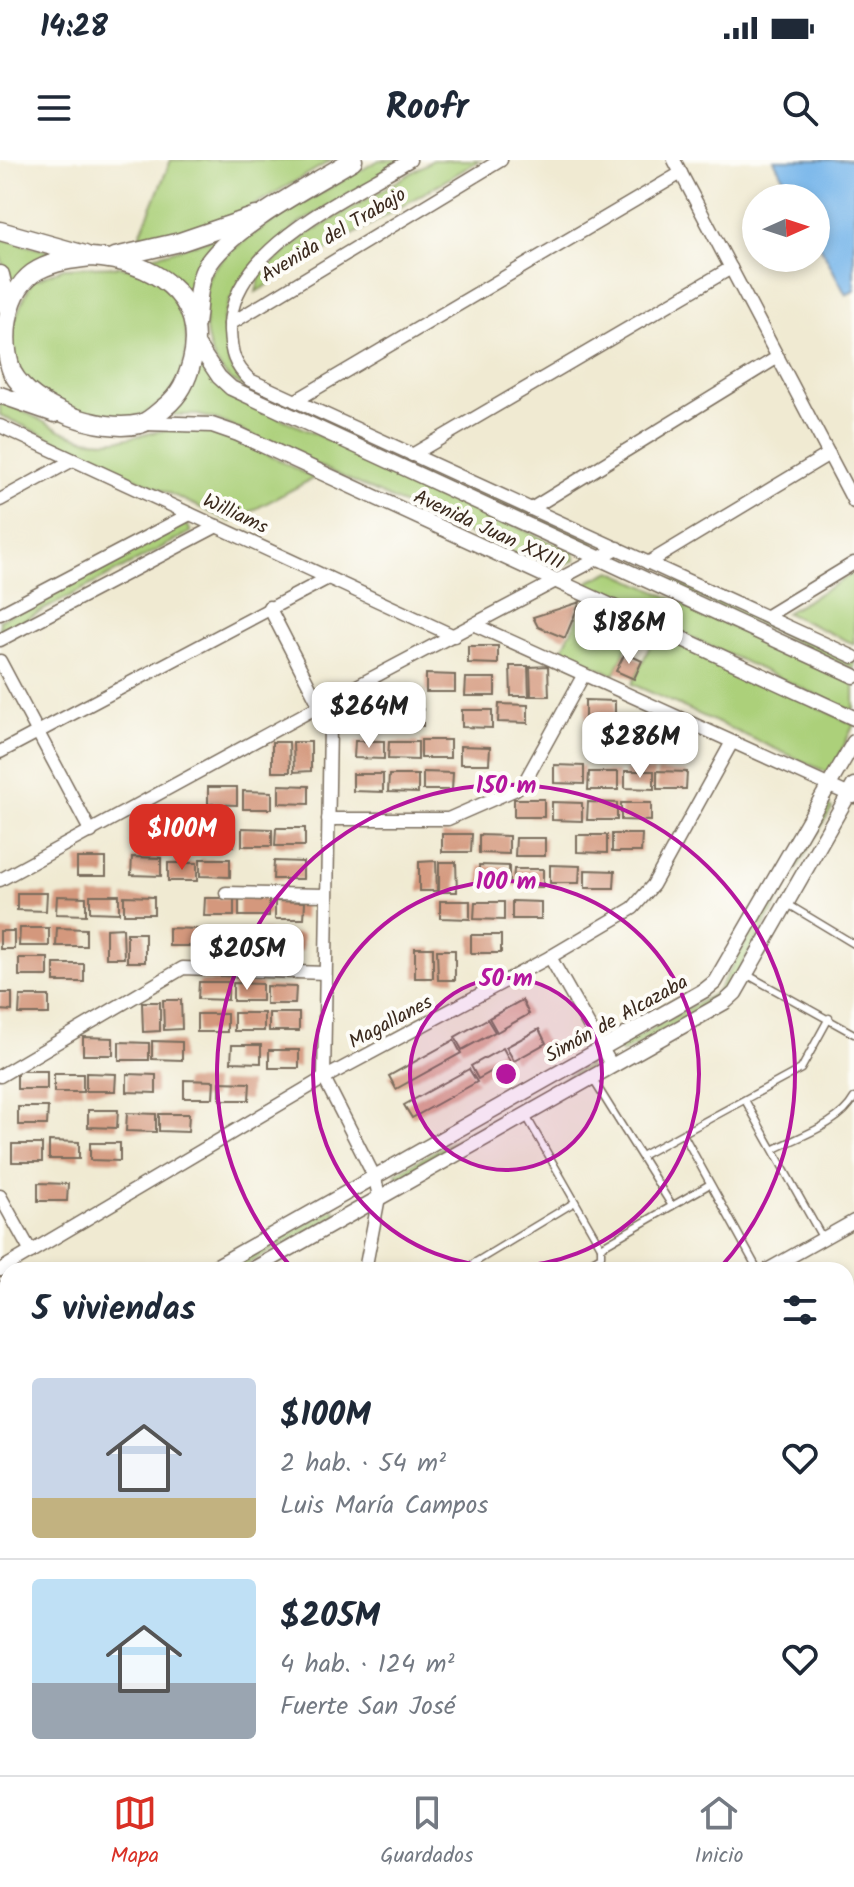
<!DOCTYPE html>
<html lang="es">
<meta charset="utf-8">
<style>
body{margin:0;font-family:Kalam,sans-serif;background:#f2f2f3;color:#1f2937;height:100vh;display:flex;flex-direction:column;font-size:30px;white-space:nowrap}
*{box-sizing:border-box;margin:0}
p{font-size:26px;color:#747a83}
.icon{flex:none;width:44px;height:44px;fill:none;stroke:currentColor;stroke-width:2;stroke-linecap:round;stroke-linejoin:round}
.map{position:relative;flex:1;overflow:hidden}
.drawer{position:absolute;left:0px;top:1102px;width:854px;height:514px;display:flex;flex-direction:column;background:#fff;border-radius:24px 24px 0 0;box-shadow:0 4px 12px #0003}
.drawer>*{flex:none}
.needle{width:52px;rotate:87deg}
.tools{position:absolute;left:742px;top:24px;display:grid;gap:16px}
.tools a{display:grid;place-items:center;width:88px;height:88px;border-radius:50%;background:#fff;box-shadow:0 4px 12px #0003;font-size:40px}
.price{position:absolute;translate:-50% -68px;padding:0 18px;border-radius:16px;background:#fff;color:#222;font-size:26px;line-height:52px;filter:drop-shadow(0 2px 4px #0008)}
.price::after{content:'';position:absolute;left:50%;top:48px;width:24px;height:18px;margin-left:-12px;background:inherit;clip-path:polygon(0 0,100% 0,50% 100%)}
.price.on{background:#d93025;color:#fff}
ul{padding:0;list-style:none}
li{display:flex;align-items:center;gap:24px;height:200px;padding:0 32px}
li+li{border-top:2px solid #e0e1e3}
li span{display:grid;place-items:center;flex:none;width:224px;height:160px;border-radius:8px;color:#555}
li>.icon{margin-inline-start:auto}
span .icon{width:96px;height:96px;fill:#fffc;stroke-width:1}
li b{font-size:34px}
h2{display:flex;justify-content:space-between;align-items:center;height:96px;padding:0 32px;font-size:34px}
.status{display:flex;justify-content:space-between;align-items:center;height:56px;padding:0 40px;background:#fff;direction:ltr}
.status svg{height:22px;fill:currentColor}
header{display:flex;justify-content:space-between;align-items:center;height:104px;padding:0 32px;background:#fff;font-size:36px;font-weight:600}
.tab-bar{display:flex;justify-content:space-around;align-items:center;height:112px;border-top:2px solid #e0e1e3;background:#fff;font-size:22px;color:#747a83}
.tab-bar a{display:grid;justify-items:center;gap:4px}
.tab-bar .on{color:#d93025}
.map>svg:first-child{display:block}
.green{fill:#acd07a;stroke:#747d4c;stroke-width:2}
.water{fill:#76b5ea;stroke:#587084;stroke-width:2}
.building{fill:#d4987d}
.lines{fill:none;stroke-linecap:round;stroke-linejoin:round}
.service-casing{stroke:#7a6d5d;stroke-width:9}
.minor-casing{stroke:#7a6d5d;stroke-width:15}
.tertiary-casing{stroke:#7a6d5d;stroke-width:17}
.secondary-casing{stroke:#7a6d5d;stroke-width:19}
.primary-casing{stroke:#7a6d5d;stroke-width:21}
.service{stroke:#fff;stroke-width:6}
.minor{stroke:#fff;stroke-width:12}
.tertiary{stroke:#fff;stroke-width:14}
.secondary{stroke:#fff;stroke-width:16}
.primary{stroke:#fff;stroke-width:18}
.ring{fill:none;stroke:#b5179e;stroke-width:4}
.labels{text-anchor:middle;stroke-width:8;stroke-linejoin:round;paint-order:stroke}
.street-label{font-size:20px;fill:#3b2a1e;stroke:#fdfcf7}
.centre{fill:#b5179e;stroke:#fdfcf7;stroke-width:4}
.ring-label{font-size:24px;text-anchor:middle;font-weight:bold;fill:#b5179e;stroke:#fdfcf7;stroke-width:8;stroke-linejoin:round;paint-order:stroke}
</style>
<div class="status"><b>14:28</b><svg viewBox="0 0 49 12"><path d="M0 12V9h3v3zM5 12V6h3v6zM10 12V3h3v9zM15 12V0h3v12zM26 1h20v11H26zM47 4h2v5h-2z"/></svg></div>
<header><svg class="icon" aria-label="menu" viewBox="0 0 24 24"><path d="M4 6h16M4 12h16M4 18h16"/></svg>Roofr<svg class="icon" aria-label="search" viewBox="0 0 24 24"><circle cx="10" cy="10" r="6"/><path d="M15 15l6 6"/></svg></header>
<div class="map">
<svg width="854" height="1615" viewBox="0 0 854 1615">
<rect width="100%" height="100%" fill="#fdfcf7"/>
<filter id="ink" filterUnits="userSpaceOnUse"><feTurbulence type="fractalNoise" baseFrequency=".0125" numOctaves="2"/><feDisplacementMap in="SourceGraphic" scale="16" xChannelSelector="R" yChannelSelector="G"/><feConvolveMatrix kernelMatrix="1 2 1 2 8 2 1 2 1" color-interpolation-filters="sRGB"/></filter>
<filter id="wash" filterUnits="userSpaceOnUse"><feTurbulence type="fractalNoise" baseFrequency=".006" numOctaves="4" result="noise"/><feDisplacementMap in="SourceGraphic" scale="32" xChannelSelector="R" yChannelSelector="G"/><feGaussianBlur stdDeviation="1.8" result="paint"/><feColorMatrix in="noise" values="0 0 0 0 0 0 0 0 0 0 0 0 0 0 0 0 0 1.4 0 .05"/><feComposite in="paint" operator="in"/></filter>
<g filter="url(#wash)">
<rect width="100%" height="100%" fill="#f0ead2"/>
<!-- green -->
<g class="green">
<polygon points="171,0 332,0 235,56 210,67 136,84"/>
<path d="M379 0H407L295 66 229 141 223 158 229 204 237 216 253 227 594 383 593 387 230 220C225 214 219 207 215 200 204 182 201 134 210 115 227 80 342 22 379 0Z"/>
<polygon points="433,0 480,0 256,132 261,113 305,76"/>
<polygon points="228,74 192,136 141,100"/>
<polygon points="0,78 58,94 11,129 0,95"/>
<path d="M64 108C91 108 137 100 159 120 200 156 195 228 145 253 108 272 20 237 12 196 6 170 22 143 32 121Z"/>
<polygon points="199,204 230,235 574,393 575,400 550,411 218,260 198,255 173,255 172,250"/>
<path d="M0 241C28 250 50 269 78 277 116 288 139 272 175 269 222 265 274 299 314 318L231 362 0 255Z"/>
<polygon points="186,362 191,372 0,473 0,460"/>
<polygon points="628,400 854,502 854,509 629,405"/>
<polygon points="611,411 854,522 854,548 849,550 586,429 588,422"/>
<polygon points="854,413 854,484 786,453"/>
<polygon points="586,440 637,464 614,515 562,490"/>
<polygon points="656,473 854,564 831,614 632,524"/>
<polygon points="826,644 832,648 724,836 622,893 619,888 717,832"/>
<polygon points="588,905 591,911 399,1018 396,1013"/>
<polygon points="334,1049 337,1054 237,1110 225,1110"/>
</g>
<!-- water -->
<polygon class="water" points="774,0 854,0 854,131 846,135 816,78 816,38 794,38"/>
<g id="blocks">
<!-- building -->
<g class="building">
<polygon points="580,442 565,478 538,467 533,457"/>
<polygon points="468,486 498,486 498,504 468,503"/>
<polygon points="625,493 642,501 634,519 616,511"/>
<polygon points="510,506 528,506 529,536 511,536"/>
<polygon points="548,506 549,536 531,536 530,507"/>
<polygon points="426,514 455,515 455,532 426,532"/>
<polygon points="466,518 495,518 495,536 465,536"/>
<polygon points="585,540 615,541 615,559 585,558"/>
<polygon points="499,544 528,545 528,563 498,562"/>
<polygon points="394,548 423,549 423,566 393,566"/>
<polygon points="357,550 387,551 387,568 357,568"/>
<polygon points="462,550 492,550 492,568 462,567"/>
<polygon points="629,573 658,573 658,591 628,591"/>
<polygon points="665,574 694,575 694,593 665,592"/>
<polygon points="591,577 621,578 621,595 591,595"/>
<rect x="421" y="580" width="29" height="18"/>
<polygon points="355,581 384,581 384,599 354,598"/>
<polygon points="272,582 289,582 290,612 272,612"/>
<polygon points="293,582 311,582 311,611 294,612"/>
<polygon points="389,582 418,582 418,600 388,599"/>
<polygon points="460,586 490,587 489,604 460,604"/>
<polygon points="554,605 584,606 584,624 554,623"/>
<polygon points="625,611 654,611 654,629 625,628"/>
<polygon points="657,611 687,612 686,629 657,629"/>
<polygon points="423,612 453,613 452,630 423,630"/>
<polygon points="589,612 618,612 618,630 588,630"/>
<polygon points="353,614 383,614 383,632 353,631"/>
<polygon points="389,615 418,615 418,633 388,632"/>
<polygon points="279,625 309,626 309,644 279,643"/>
<polygon points="208,627 237,627 237,645 208,644"/>
<polygon points="243,631 272,632 272,649 243,649"/>
<rect x="514" y="639" width="30" height="18"/>
<polygon points="552,642 582,643 582,661 552,660"/>
<polygon points="588,642 617,643 617,660 587,660"/>
<polygon points="621,643 651,643 651,661 621,660"/>
<polygon points="203,667 233,668 233,686 203,685"/>
<polygon points="242,668 272,669 272,686 242,686"/>
<polygon points="276,668 305,668 305,686 275,686"/>
<polygon points="169,673 199,674 198,691 169,691"/>
<polygon points="442,674 472,674 471,692 442,692"/>
<polygon points="612,674 642,674 641,692 612,692"/>
<polygon points="479,675 509,676 509,694 479,693"/>
<polygon points="577,675 607,675 607,693 577,692"/>
<polygon points="516,678 545,678 545,696 515,696"/>
<polygon points="132,697 161,698 161,716 131,715"/>
<rect x="77" y="698" width="29" height="18"/>
<polygon points="200,699 230,699 230,717 200,716"/>
<polygon points="274,701 303,702 303,719 273,719"/>
<polygon points="436,701 437,731 419,731 419,702"/>
<polygon points="439,702 456,702 457,732 439,732"/>
<rect x="168" y="703" width="29" height="18"/>
<polygon points="479,705 509,706 509,724 479,723"/>
<polygon points="550,705 580,706 579,723 550,723"/>
<polygon points="514,709 543,709 543,727 513,726"/>
<polygon points="585,710 615,711 614,728 585,728"/>
<polygon points="17,733 47,733 46,751 17,750"/>
<polygon points="90,735 119,735 119,753 90,752"/>
<polygon points="57,736 86,737 86,755 56,754"/>
<polygon points="124,736 154,737 154,754 124,754"/>
<polygon points="205,738 234,738 234,756 204,756"/>
<rect x="239" y="738" width="30" height="18"/>
<polygon points="275,741 305,742 304,759 275,759"/>
<polygon points="440,741 470,741 470,759 440,758"/>
<polygon points="512,741 541,742 541,759 512,759"/>
<polygon points="475,742 504,742 504,760 474,759"/>
<polygon points="20,768 49,768 49,786 19,786"/>
<polygon points="57,768 86,769 86,786 56,786"/>
<polygon points="123,768 124,798 106,798 106,769"/>
<polygon points="169,768 198,769 198,786 169,786"/>
<polygon points="239,770 269,770 269,788 239,787"/>
<rect x="0" y="771" width="14" height="18"/>
<rect x="206" y="772" width="29" height="18"/>
<rect x="127" y="773" width="18" height="29"/>
<polygon points="273,773 303,774 303,791 273,791"/>
<rect x="471" y="775" width="30" height="18"/>
<rect x="415" y="788" width="18" height="30"/>
<polygon points="437,790 455,790 455,820 438,820"/>
<rect x="19" y="798" width="29" height="18"/>
<rect x="54" y="804" width="30" height="18"/>
<polygon points="199,822 228,822 228,840 198,839"/>
<polygon points="233,823 262,824 262,841 233,841"/>
<polygon points="266,826 296,827 295,844 266,844"/>
<polygon points="0,833 12,833 12,851 0,850"/>
<polygon points="20,836 49,836 49,854 19,854"/>
<polygon points="163,840 181,840 182,869 164,870"/>
<polygon points="522,840 529,854 497,872 489,858"/>
<polygon points="142,842 160,842 160,871 143,872"/>
<rect x="234" y="853" width="30" height="18"/>
<rect x="269" y="853" width="30" height="18"/>
<rect x="197" y="854" width="30" height="18"/>
<polygon points="487,859 495,872 462,890 455,877"/>
<polygon points="539,869 546,883 514,901 506,887"/>
<polygon points="83,877 113,878 113,895 83,895"/>
<polygon points="454,880 461,893 396,929 389,916"/>
<polygon points="152,881 182,882 182,900 152,899"/>
<polygon points="119,882 149,883 149,900 119,900"/>
<polygon points="232,885 261,885 261,903 231,902"/>
<polygon points="503,888 510,901 478,919 471,906"/>
<rect x="269" y="890" width="30" height="18"/>
<polygon points="469,909 477,922 412,958 404,945"/>
<rect x="17" y="911" width="30" height="18"/>
<polygon points="86,913 116,914 115,931 86,931"/>
<rect x="54" y="914" width="29" height="18"/>
<polygon points="127,914 156,915 156,933 127,932"/>
<polygon points="184,920 214,921 213,938 184,938"/>
<polygon points="220,922 250,923 249,940 220,940"/>
<polygon points="18,947 48,947 47,965 18,965"/>
<polygon points="88,950 118,950 117,968 88,967"/>
<polygon points="127,953 156,954 156,972 126,971"/>
<polygon points="159,954 189,954 188,972 159,971"/>
<polygon points="49,981 79,982 79,999 49,999"/>
<polygon points="90,983 120,983 120,1001 90,1000"/>
<rect x="12" y="984" width="30" height="18"/>
<polygon points="38,1023 68,1024 67,1041 38,1041"/>
<polygon points="379,1608 392,1608 405,1615 375,1615"/>
<polygon points="461,1608 477,1608 484,1612 457,1615"/>
</g>
</g>
</g>
<g filter="url(#ink)">
<use href="#blocks" fill-opacity="0" stroke="#7a6d5d" stroke-width="2"/>
<g class="lines">
<defs>
<g id="service">
<polyline points="786,743 854,784"/>
<polyline points="746,814 854,874"/>
<polyline points="592,918 672,1046"/>
<polyline points="745,940 823,1079"/>
<polyline points="525,954 601,1087"/>
<polyline points="683,974 758,1110"/>
<path d="M775 989C800 976 840 964 854 938"/>
<polyline points="643,995 801,909 829,858"/>
<polyline points="472,1110 474,1103 575,1042"/>
<polyline points="577,1110 601,1096 601,1087 710,1024"/>
</g>
<g id="minor">
<path d="M410 0C350 37 227 89 230 171 231 193 234 205 250 220L854 497"/>
<polyline points="674,0 854,342"/>
<polyline points="230,164 501,0"/>
<polyline points="295,241 681,13"/>
<polyline points="0,266 454,476"/>
<polyline points="412,295 731,108"/>
<polyline points="0,340 73,300"/>
<polyline points="531,349 778,197"/>
<polyline points="648,403 829,294"/>
<polyline points="269,447 330,566 324,918 375,1018 379,1037 365,1110"/>
<polyline points="0,454 190,354"/>
<polyline points="767,456 854,403"/>
<polyline points="475,465 854,637"/>
<polyline points="0,480 217,366"/>
<polyline points="0,501 91,672"/>
<polyline points="0,592 328,418"/>
<polyline points="328,659 448,659 514,630 524,623 583,516"/>
<polyline points="0,720 321,545 618,388"/>
<polyline points="226,733 326,735"/>
<polyline points="550,797 612,906"/>
<polyline points="0,916 183,808 325,813"/>
<polyline points="0,1036 31,1092"/>
<polyline points="0,1110 324,918 550,797 633,748 653,725 732,582"/>
<polyline points="767,1110 854,1061"/>
<polyline points="846,1208 854,1204"/>
<polyline points="0,1228 8,1224"/>
<polyline points="0,1356 8,1353"/>
<polyline points="846,1367 854,1360"/>
<polyline points="0,1440 8,1444"/>
<polyline points="0,1549 8,1539"/>
<polyline points="846,1565 854,1550"/>
<polyline points="298,1608 310,1615"/>
<polyline points="495,1608 506,1615"/>
<polyline points="0,1610 8,1615"/>
<polyline points="47,1615 54,1608"/>
<polyline points="193,1615 200,1608"/>
<polyline points="347,1615 353,1608"/>
<polyline points="520,1615 523,1608"/>
<polyline points="662,1615 666,1608"/>
<polyline points="692,1615 696,1608"/>
<polyline points="818,1615 822,1608"/>
</g>
<g id="tertiary">
<polyline points="195,181 219,217 231,228 854,516"/>
<polyline points="145,263 212,265 238,274 854,558"/>
<polyline points="210,1110 705,830 715,822 854,582"/>
<polyline points="252,1110 725,842 735,833 854,625"/>
</g>
<g id="secondary">
<polyline points="0,235 55,254"/>
<polyline points="0,1130 8,1133"/>
<polyline points="0,1163 8,1166"/>
<polyline points="846,1386 854,1387"/>
<polyline points="846,1412 854,1414"/>
</g>
<g id="primary">
<polyline points="0,71 85,95"/>
<path d="M91 97C149 100 209 134 192 201 187 220 180 235 165 247 157 253 149 262 140 264 101 273 32 249 12 212 0 181 6 127 38 110 55 101 73 99 91 97Z"/>
<polyline points="115,97 180,82 256,56"/>
<polyline points="0,115 8,149"/>
<path d="M195 164C198 145 197 121 208 104 235 64 312 25 353 0"/>
</g>
</defs>
<!-- service casing -->
<use href="#service" class="service-casing"/>
<!-- minor casing -->
<use href="#minor" class="minor-casing"/>
<!-- tertiary casing -->
<use href="#tertiary" class="tertiary-casing"/>
<!-- secondary casing -->
<use href="#secondary" class="secondary-casing"/>
<!-- primary casing -->
<use href="#primary" class="primary-casing"/>
<!-- service -->
<use href="#service" class="service"/>
<!-- minor -->
<use href="#minor" class="minor"/>
<!-- tertiary -->
<use href="#tertiary" class="tertiary"/>
<!-- secondary -->
<use href="#secondary" class="secondary"/>
<!-- primary -->
<use href="#primary" class="primary"/>
</g>
</g>
<!-- distance rings -->
<circle cx="506" cy="914" r="96" fill="#b5179e" fill-opacity=".12"/>
<g class="ring">
<circle cx="506" cy="914" r="96"/>
<circle cx="506" cy="914" r="193"/>
<path d="M293 1109A289 289 0 1 1 719 1109"/>
</g>
<g class="labels">
<!-- street labels -->
<g class="street-label">
<text transform="translate(333 74) rotate(-31)" y="7">Avenida del Trabajo</text>
<text transform="translate(236 353) rotate(25)" y="7">Williams</text>
<text transform="translate(489 369) rotate(25)" y="7">Avenida Juan XXIII</text>
<text transform="translate(616 858) rotate(-29)" y="7">Simón de Alcazaba</text>
<text transform="translate(390 861) rotate(-28)" y="7">Magallanes</text>
</g>
</g>
<circle cx="506" cy="914" r="12" class="centre"/>
<g class="ring-label">
<text x="506" y="633">150 m</text>
<text x="506" y="729">100 m</text>
<text x="506" y="826">50 m</text>
</g>
</svg>
<div class="tools">
<a><svg class="needle" viewBox="-14 -14 28 28"><path d="M0-13l5 13h-10z" fill="#e53935"/><path d="M0 13l5-13h-10z" fill="#747a83"/></svg></a>
</div>
<b class="price" style="left:629px;top:506px">$186M</b>
<b class="price" style="left:369px;top:590px">$264M</b>
<b class="price" style="left:640px;top:620px">$286M</b>
<b class="price on" style="left:182px;top:712px">$100M</b>
<b class="price" style="left:247px;top:832px">$205M</b>
<section class="drawer">
<h2>5 viviendas<svg class="icon" aria-label="filters" viewBox="0 0 24 24"><path d="M4 7h16M4 17h16"/><circle cx="9" cy="7" r="2"/><circle cx="15" cy="17" r="2"/></svg></h2>
<ul>
<li><span style="background:linear-gradient(#c9d6e8 75%,#c2b280 0)"><svg class="icon" aria-label="home" viewBox="0 0 24 24"><path d="M3 11l9-7 9 7M6 9v11h12V9"/></svg></span><div><b>$100M</b><p>2 hab. · 54 m²</p><p>Luis María Campos</p></div><svg class="icon" aria-label="heart" viewBox="0 0 24 24"><path d="M12 20l-8-8c-3-5 5-10 8-4 3-6 11-1 8 4z"/></svg></li>
<li><span style="background:linear-gradient(#bfe0f5 65%,#9aa5b1 0)"><svg class="icon" aria-label="home" viewBox="0 0 24 24"><path d="M3 11l9-7 9 7M6 9v11h12V9"/></svg></span><div><b>$205M</b><p>4 hab. · 124 m²</p><p>Fuerte San José</p></div><svg class="icon" aria-label="heart" viewBox="0 0 24 24"><path d="M12 20l-8-8c-3-5 5-10 8-4 3-6 11-1 8 4z"/></svg></li>
</ul>
</section>
</div>
<nav class="tab-bar">
<a class="on"><svg class="icon" aria-label="map" viewBox="0 0 24 24"><path d="M3 6l6-2 6 2 6-2v14l-6 2-6-2-6 2zM9 4v14M15 6v14"/></svg>Mapa</a>
<a><svg class="icon" aria-label="saved" viewBox="0 0 24 24"><path d="M7 4h10v16l-5-4-5 4z"/></svg>Guardados</a>
<a><svg class="icon" aria-label="home" viewBox="0 0 24 24"><path d="M3 11l9-7 9 7M6 9v11h12V9"/></svg>Inicio</a>
</nav>
